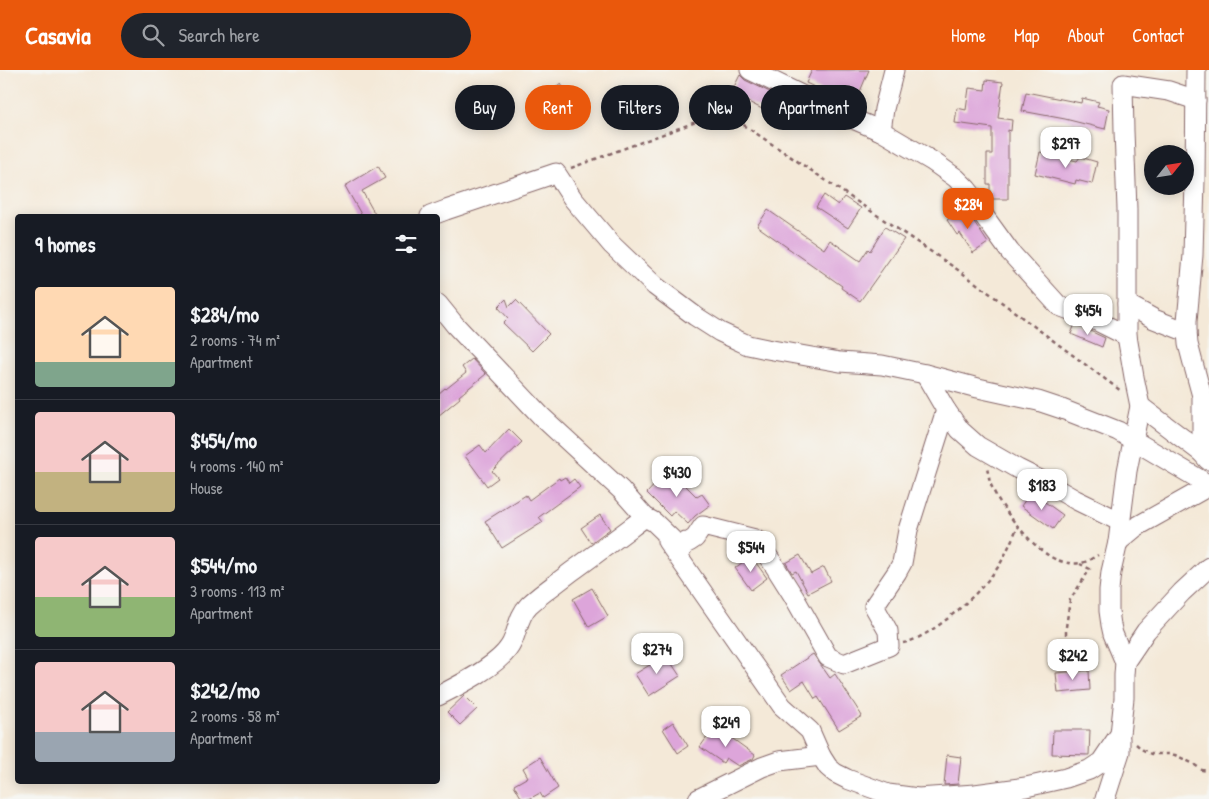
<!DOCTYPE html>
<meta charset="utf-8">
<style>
body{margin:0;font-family:"Patrick Hand",sans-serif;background:#20242c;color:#f1f3f6;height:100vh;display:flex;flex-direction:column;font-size:19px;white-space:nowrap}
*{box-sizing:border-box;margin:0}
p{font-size:16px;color:#9ea1a6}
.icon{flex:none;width:28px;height:28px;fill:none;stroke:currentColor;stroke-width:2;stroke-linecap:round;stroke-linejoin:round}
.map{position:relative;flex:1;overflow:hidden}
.panel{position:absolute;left:15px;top:144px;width:425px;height:570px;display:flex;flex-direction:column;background:#171b24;border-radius:5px;box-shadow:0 2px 12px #0003}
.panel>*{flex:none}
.guide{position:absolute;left:455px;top:15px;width:475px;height:45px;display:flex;gap:10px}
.needle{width:32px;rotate:60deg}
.buttons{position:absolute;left:1144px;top:75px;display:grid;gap:10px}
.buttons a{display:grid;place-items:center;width:50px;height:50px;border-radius:50%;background:#171b24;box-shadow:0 2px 12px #0003;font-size:25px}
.price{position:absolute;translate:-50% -42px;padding:0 11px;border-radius:10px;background:#fff;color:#222;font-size:16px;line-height:32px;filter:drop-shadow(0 1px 2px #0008)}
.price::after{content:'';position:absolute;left:50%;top:30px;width:15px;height:11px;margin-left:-8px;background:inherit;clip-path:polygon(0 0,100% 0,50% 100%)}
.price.selected{background:#ea580c;color:#fff}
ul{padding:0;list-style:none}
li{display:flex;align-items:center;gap:15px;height:125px;padding:0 20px}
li+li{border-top:1px solid #363941}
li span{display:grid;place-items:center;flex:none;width:140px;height:100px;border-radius:5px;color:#555}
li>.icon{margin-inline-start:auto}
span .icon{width:60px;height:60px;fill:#fffc;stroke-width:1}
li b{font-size:21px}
h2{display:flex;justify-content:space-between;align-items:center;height:60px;padding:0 20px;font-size:21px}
.tag{padding:0 18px;border-radius:22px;background:#171b24;box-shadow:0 2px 12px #0003;font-size:18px;line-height:45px}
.tag.selected{background:#ea580c;color:#fff}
header{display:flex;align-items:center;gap:30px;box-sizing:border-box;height:70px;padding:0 25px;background:#ea580c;color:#fff}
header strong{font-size:24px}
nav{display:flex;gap:28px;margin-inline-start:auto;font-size:18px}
.search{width:350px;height:45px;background:#20242c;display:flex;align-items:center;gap:12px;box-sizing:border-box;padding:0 18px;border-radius:28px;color:#9ea1a6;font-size:19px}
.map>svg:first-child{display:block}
.building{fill:#dda5da}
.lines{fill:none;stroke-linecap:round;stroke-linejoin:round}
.minor-casing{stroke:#866668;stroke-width:21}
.path{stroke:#866668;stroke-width:2.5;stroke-dasharray:4 4;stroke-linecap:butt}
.minor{stroke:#fff;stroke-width:19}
</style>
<header>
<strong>Casavia</strong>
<div class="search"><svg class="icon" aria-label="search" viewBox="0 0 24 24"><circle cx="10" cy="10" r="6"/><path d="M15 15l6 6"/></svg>Search here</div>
<nav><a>Home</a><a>Map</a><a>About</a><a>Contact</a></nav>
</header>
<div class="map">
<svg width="1209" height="729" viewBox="0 0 1209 729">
<rect width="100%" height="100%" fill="#f6f6f2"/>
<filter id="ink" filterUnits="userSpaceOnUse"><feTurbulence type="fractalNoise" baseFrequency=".02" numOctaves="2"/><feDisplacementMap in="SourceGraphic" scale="10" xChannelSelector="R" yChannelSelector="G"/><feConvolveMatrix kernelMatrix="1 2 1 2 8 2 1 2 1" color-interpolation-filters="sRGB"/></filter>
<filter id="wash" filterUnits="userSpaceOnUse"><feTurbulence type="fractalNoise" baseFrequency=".0096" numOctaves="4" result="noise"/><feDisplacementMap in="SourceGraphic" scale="20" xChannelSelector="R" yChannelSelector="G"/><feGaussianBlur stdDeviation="1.12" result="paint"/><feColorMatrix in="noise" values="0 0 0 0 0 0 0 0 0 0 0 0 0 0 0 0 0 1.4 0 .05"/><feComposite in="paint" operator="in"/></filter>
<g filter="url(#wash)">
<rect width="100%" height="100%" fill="#f4e9d8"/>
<g id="blocks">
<!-- building -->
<g class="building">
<polygon points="812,0 869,0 854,36 806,13"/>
<polygon points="740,5 745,10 772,23 764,40 731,23"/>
<polygon points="986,10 1003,12 998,48 1012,50 1011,61 1008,60 1008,129 990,129 990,114 987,114 987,84 992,84 992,58 955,53 957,38 966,40 969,18 985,20"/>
<polygon points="561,14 568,25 558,32 551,21"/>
<polygon points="1026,22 1081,33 1082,28 1099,32 1097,36 1109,39 1105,59 1065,49 1022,41"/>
<polygon points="1040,82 1077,91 1080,87 1097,92 1092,114 1076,110 1075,114 1035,104"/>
<polygon points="378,96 385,108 362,121 376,146 362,146 345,116"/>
<polygon points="824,125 838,135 844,127 861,138 848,158 816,137"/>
<polygon points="965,138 988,173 973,183 960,163 957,165 947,150"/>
<polygon points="768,140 824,179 830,170 860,191 868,179 870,181 885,157 904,169 860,231 841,218 842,216 757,156"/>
<polygon points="506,229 509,237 516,230 549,264 532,281 503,253 508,248 498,237"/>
<polygon points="1075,254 1105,268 1102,277 1071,264"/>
<polygon points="472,289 486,304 459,326 460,328 438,346 438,324 445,318 446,319 466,303 462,297"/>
<polygon points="509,359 522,372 492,401 498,408 487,416 465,386 480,375 486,383"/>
<polygon points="669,399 697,427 702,424 710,435 695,446 688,454 674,441 670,446 647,423"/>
<polygon points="565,407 569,413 574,409 580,417 539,447 543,452 502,478 485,451 526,425 529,430 559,408 560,410"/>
<polygon points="1031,422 1063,445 1053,459 1021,436"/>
<polygon points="600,445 610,459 591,473 581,458"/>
<polygon points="800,485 811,504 824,497 831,511 808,523 796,501 792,503 786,493"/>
<polygon points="751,486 767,508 751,520 735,498"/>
<polygon points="592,518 608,546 589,557 573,529"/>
<polygon points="813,584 830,608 835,604 862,646 839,660 818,627 815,629 804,611 791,620 781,605"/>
<polygon points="666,585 680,606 649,626 635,604"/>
<polygon points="1089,600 1090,620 1058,623 1056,603"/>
<polygon points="464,626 477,639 460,655 447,642"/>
<polygon points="673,652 688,676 678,683 663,659"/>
<polygon points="715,656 755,685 753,689 738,696 726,688 723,693 700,677"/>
<polygon points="1053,660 1090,660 1089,685 1052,684"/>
<polygon points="947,685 961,687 958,714 944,715"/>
<polygon points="540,687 558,718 543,728 540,723 529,729 522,729 514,715 528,707 523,698"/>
</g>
</g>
</g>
<g filter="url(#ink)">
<use href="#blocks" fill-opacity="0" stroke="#866668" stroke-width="1"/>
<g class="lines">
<defs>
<g id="minor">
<polyline points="750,0 830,39 881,61 932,91 956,108 967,119 975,129 984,146 1010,182 1059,236 1091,248 1127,266"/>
<polyline points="1196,0 1195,110 1193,185 1187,251 1187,262 1188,274 1193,293 1202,326 1202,383"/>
<polyline points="881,61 884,39 894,0"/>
<polyline points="430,146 446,140 556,103 573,129 612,175 655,216 695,246 720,262 735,269 748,275 767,279 840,292 882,295 925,304 978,318 1038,331 1062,339 1118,361 1209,415"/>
<polyline points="438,234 455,255 542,347 621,420 645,447 654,452 682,479 686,472 689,472 695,468 703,456 755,469 772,492 794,527 828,587 844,594 889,576 888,561 874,536 897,502 902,493 908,460 946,340"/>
<polyline points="1127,234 1154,249 1187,262"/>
<polyline points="925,304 946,340 960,360 978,376 1018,399 1048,414 1076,430 1121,452"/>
<polyline points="1140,336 1202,383 1208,390"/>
<polyline points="667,471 782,636 810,661 821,686 828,697 835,703 847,709 888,724 918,728 975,724 1026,717 1066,708 1089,700 1101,692 1120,664 1124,628 1124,605 1125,592 1146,561 1182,522 1209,497"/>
<polyline points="1118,472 1136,457 1209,416"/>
<polyline points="1125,592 1113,564 1111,555 1109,541 1109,520 1111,502 1118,472 1127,401 1140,336 1134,307 1127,266 1127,139 1124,61 1123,14 1169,21 1196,30"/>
<path d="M438 626C458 616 498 596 510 576 518 563 517 547 529 535 542 523 557 513 571 502 596 484 621 465 645 447"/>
<polyline points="698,729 762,697 779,691 821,686"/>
<polyline points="1105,729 1120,682 1120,668"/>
</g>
</defs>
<!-- minor casing -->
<use href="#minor" class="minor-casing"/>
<!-- path -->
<g class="path">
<polyline points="571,98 704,49 721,45 735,49 961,202 1121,321"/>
<path d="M987 399C989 405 989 412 992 417 999 436 1031 475 1048 485 1056 491 1071 495 1081 493 1087 492 1093 488 1098 485"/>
<path d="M903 573C932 568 984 520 1000 494 1007 482 1012 469 1018 456"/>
<polyline points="1066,589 1066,557 1070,530 1090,499 1080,494"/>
<polyline points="1136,674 1143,680 1151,684 1169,684 1175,685 1192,693 1202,700 1209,701"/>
</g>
<!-- minor -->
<use href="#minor" class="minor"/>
</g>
</g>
</svg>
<div class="buttons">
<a><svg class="needle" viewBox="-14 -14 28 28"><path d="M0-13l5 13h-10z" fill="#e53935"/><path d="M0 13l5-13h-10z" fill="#9ea1a6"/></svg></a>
</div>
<b class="price" style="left:1066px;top:99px">$297</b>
<b class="price selected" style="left:968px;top:160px">$284</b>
<b class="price" style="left:1088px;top:266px">$454</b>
<b class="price" style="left:677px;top:428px">$430</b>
<b class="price" style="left:1042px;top:441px">$183</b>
<b class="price" style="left:751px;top:503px">$544</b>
<b class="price" style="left:657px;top:605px">$274</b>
<b class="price" style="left:1073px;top:611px">$242</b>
<b class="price" style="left:726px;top:678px">$249</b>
<div class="guide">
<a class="tag">Buy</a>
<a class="tag selected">Rent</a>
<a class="tag">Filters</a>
<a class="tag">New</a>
<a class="tag">Apartment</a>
</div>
<section class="panel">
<h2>9 homes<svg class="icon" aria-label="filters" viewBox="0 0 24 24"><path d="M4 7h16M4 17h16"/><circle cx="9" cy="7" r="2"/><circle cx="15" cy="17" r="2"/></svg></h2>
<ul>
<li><span style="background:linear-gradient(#ffd9b3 75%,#7fa58c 0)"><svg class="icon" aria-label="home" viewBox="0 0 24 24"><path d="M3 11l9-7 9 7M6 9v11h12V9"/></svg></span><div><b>$284/mo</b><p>2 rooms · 74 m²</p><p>Apartment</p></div></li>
<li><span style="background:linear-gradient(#f6c9c9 60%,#c2b280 0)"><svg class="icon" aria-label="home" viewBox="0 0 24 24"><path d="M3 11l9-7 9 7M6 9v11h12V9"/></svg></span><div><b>$454/mo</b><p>4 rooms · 140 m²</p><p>House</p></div></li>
<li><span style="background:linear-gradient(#f6c9c9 60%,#8fb573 0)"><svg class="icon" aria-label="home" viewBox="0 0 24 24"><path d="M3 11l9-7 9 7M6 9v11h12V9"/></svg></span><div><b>$544/mo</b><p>3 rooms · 113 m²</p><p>Apartment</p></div></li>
<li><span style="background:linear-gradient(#f6c9c9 70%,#9aa5b1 0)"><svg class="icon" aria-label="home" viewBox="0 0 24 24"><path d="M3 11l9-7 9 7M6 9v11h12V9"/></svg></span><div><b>$242/mo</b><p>2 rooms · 58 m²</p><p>Apartment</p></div></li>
</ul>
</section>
</div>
